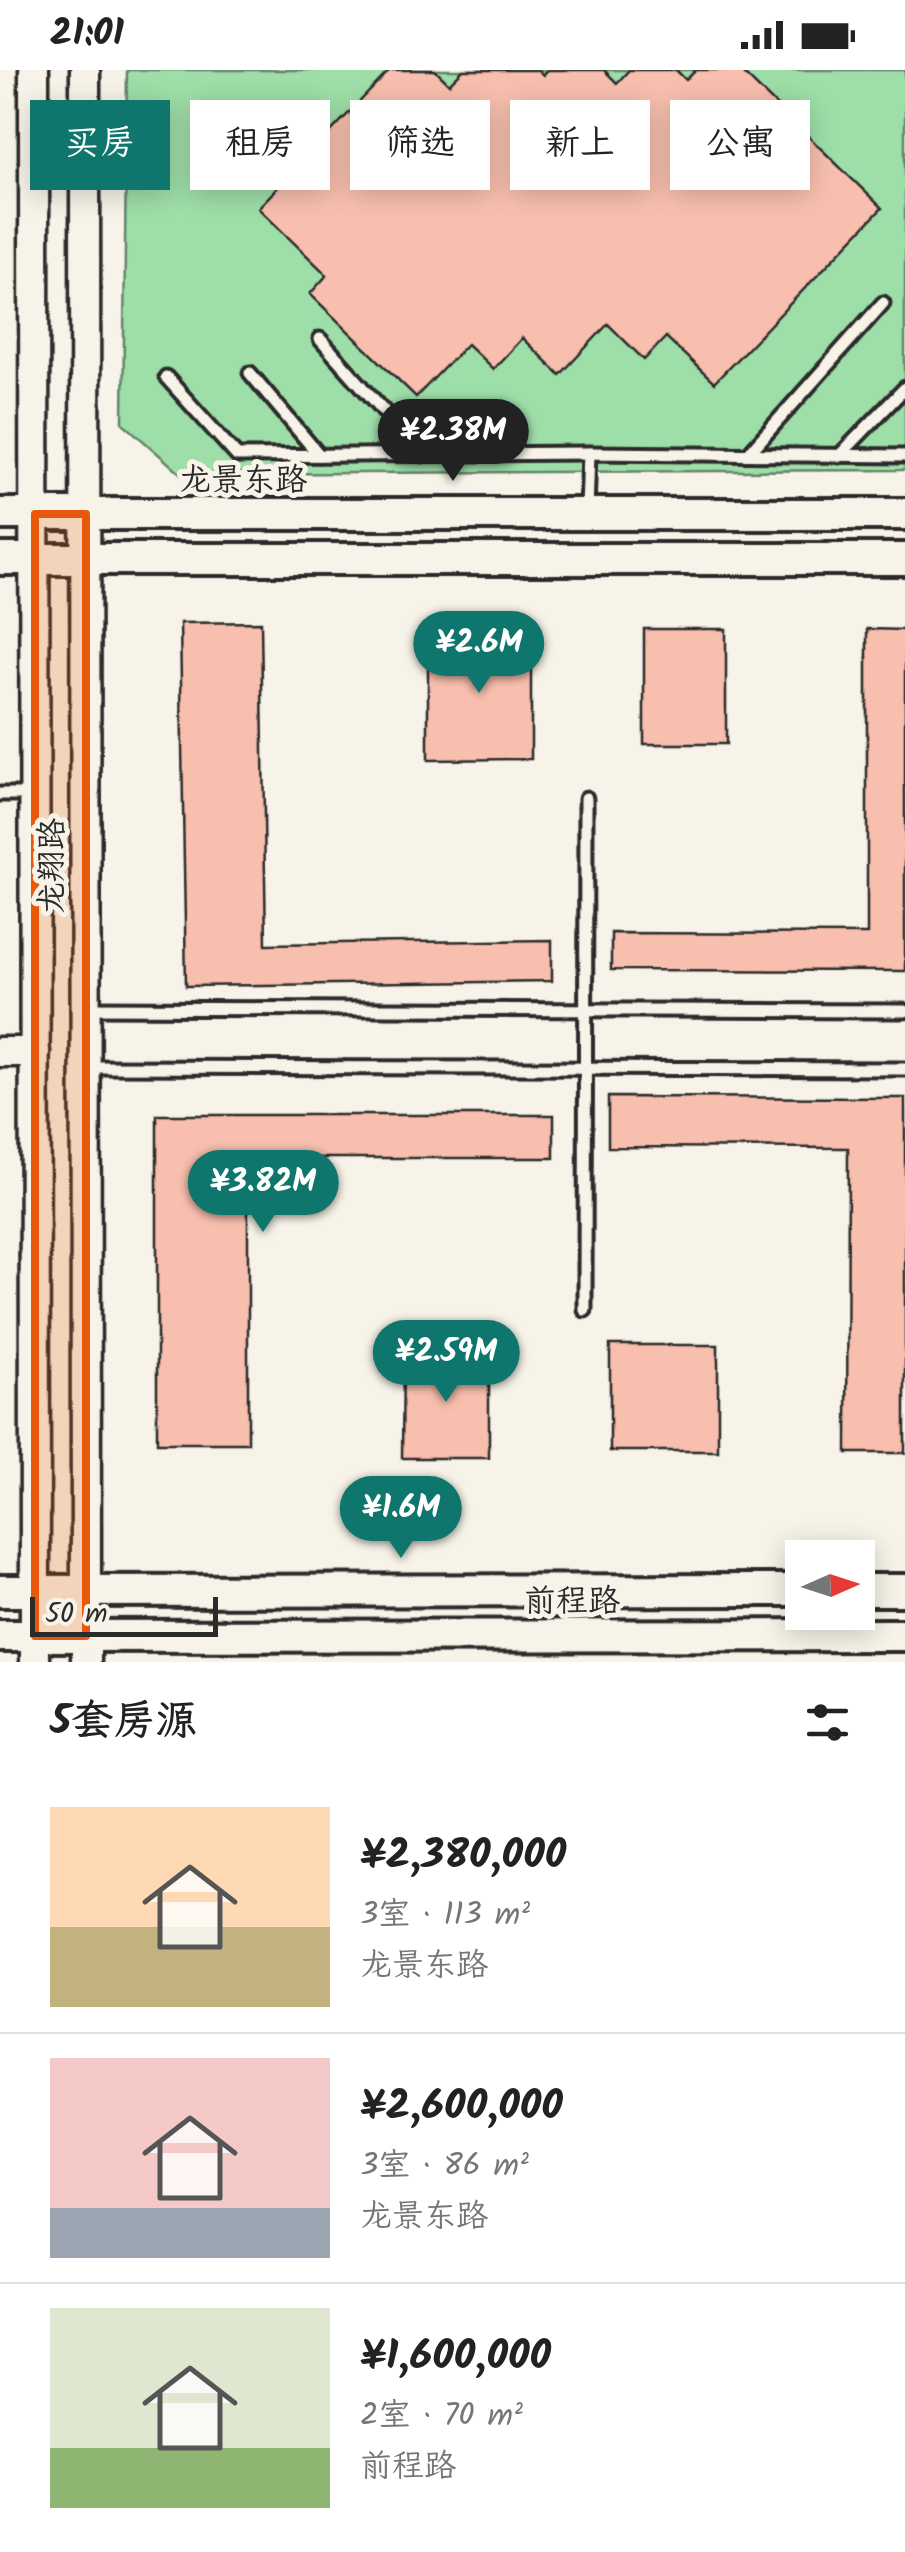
<!DOCTYPE html>
<html lang="zh">
<meta charset="utf-8">
<style>
body{margin:0;font-family:Kalam,"LXGW WenKai TC",sans-serif;background:#f6f6f6;color:#222;height:100vh;display:flex;flex-direction:column;font-size:38px;white-space:nowrap}
*{box-sizing:border-box;margin:0}
p{font-size:32px;color:#767676}
.icon{flex:none;width:55px;height:55px;fill:none;stroke:currentColor;stroke-width:2;stroke-linecap:round;stroke-linejoin:round}
.map{position:relative;height:1592px;overflow:hidden}
.drawer{display:flex;flex-direction:column;background:#fff;flex:1}
.drawer>*{flex:none}
.banner{position:absolute;left:30px;top:30px;width:845px;height:90px;display:flex;gap:20px}
.needle{width:65px;rotate:87deg}
.controls{position:absolute;left:785px;top:1470px;display:grid;gap:20px}
.controls a{display:grid;place-items:center;width:90px;height:90px;border-radius:0px;background:#fff;box-shadow:0 5px 25px #0003;font-size:50px}
.scale{position:absolute;left:30px;bottom:25px;width:188px;box-sizing:border-box;padding-left:10px;border:5px solid #2b2b2b;border-top:0;font-size:28px;line-height:35px;white-space:nowrap;color:#2b2b2b;-webkit-text-stroke:8px #f7f3e8;paint-order:stroke}
.price{position:absolute;translate:-50% -85px;padding:0 22px;border-radius:35px;background:#0f766e;color:#fff;font-size:32px;line-height:65px;filter:drop-shadow(0 2px 5px #0008)}
.price::after{content:'';position:absolute;left:50%;top:60px;width:30px;height:22px;margin-left:-15px;background:inherit;clip-path:polygon(0 0,100% 0,50% 100%)}
.price.selected{background:#222;color:#fff}
ul{padding:0;list-style:none}
li{display:flex;align-items:center;gap:30px;height:250px;padding:0 50px}
li+li{border-top:2px solid #e0e0e0}
li span{display:grid;place-items:center;flex:none;width:280px;height:200px;border-radius:0px;color:#555}
li>.icon{margin-inline-start:auto}
span .icon{width:120px;height:120px;fill:#fffc;stroke-width:1}
li b{font-size:42px}
h2{display:flex;justify-content:space-between;align-items:center;height:120px;padding:0 50px;font-size:42px}
.pill{padding:0 35px;border-radius:0px;background:#fff;box-shadow:0 5px 25px #0003;font-size:35px;line-height:90px}
.pill.selected{background:#0f766e;color:#fff}
.status{display:flex;justify-content:space-between;align-items:center;height:70px;padding:0 50px;background:#fff;direction:ltr}
.status svg{height:28px;fill:currentColor}
.map>svg:first-child{display:block}
.green{fill:#9edea8;stroke:#64846a;stroke-width:2.5}
.building{fill:#f8bfae;stroke:#2b2b2b;stroke-width:2.5}
.lines{fill:none;stroke-linecap:round;stroke-linejoin:round}
.service-casing{stroke:#2b2b2b;stroke-width:19}
.tertiary-casing{stroke:#2b2b2b;stroke-width:35}
.secondary-casing{stroke:#2b2b2b;stroke-width:38}
.service{stroke:#f7f3e8;stroke-width:11}
.tertiary{stroke:#f7f3e8;stroke-width:28}
.secondary{stroke:#f7f3e8;stroke-width:30}
.marked{fill:#e8590c;fill-opacity:0.2;stroke:#e8590c;stroke-width:8;stroke-linejoin:round}
.labels{text-anchor:middle;stroke-width:10;stroke-linejoin:round;paint-order:stroke}
.street-label{font-size:32px;fill:#2b2b2b;stroke:#f7f3e8}
</style>
<div class="status"><b>21:01</b><svg viewBox="0 0 49 12"><path d="M0 12V9h3v3zM5 12V6h3v6zM10 12V3h3v9zM15 12V0h3v12zM26 1h20v11H26zM47 4h2v5h-2z"/></svg></div>
<div class="map">
<svg width="905" height="1592" viewBox="0 0 905 1592">
<rect width="100%" height="100%" fill="#f7f3e8"/>
<filter id="ink" filterUnits="userSpaceOnUse"><feTurbulence type="fractalNoise" baseFrequency=".01" numOctaves="2"/><feDisplacementMap in="SourceGraphic" scale="20" xChannelSelector="R" yChannelSelector="G"/><feConvolveMatrix kernelMatrix="1 2 1 2 8 2 1 2 1" color-interpolation-filters="sRGB"/></filter>
<g filter="url(#ink)">
<!-- green -->
<polygon class="green" points="127,0 905,0 905,400 181,404 123,353"/>
<!-- building -->
<g class="building">
<polygon points="390,0 435,0 449,14 463,0 538,0 543,5 547,0 604,0 617,13 629,0 676,0 686,10 696,0 740,0 882,138 714,313 666,267 644,290 608,254 560,305 522,268 493,299 467,274 416,327 310,224 327,205 258,138"/>
<polygon points="261,552 266,874 552,870 552,911 186,916 180,553"/>
<rect x="644" y="559" width="82" height="115"/>
<polygon points="867,559 905,560 905,901 611,900 611,863 867,864"/>
<polygon points="428,563 531,563 531,689 428,690"/>
<polygon points="608,1027 905,1028 905,1383 847,1383 848,1078 608,1077"/>
<polygon points="157,1045 554,1045 554,1088 248,1088 248,1373 157,1373"/>
<rect x="610" y="1275" width="108" height="106"/>
<polygon points="403,1282 489,1282 489,1388 402,1388"/>
</g>
<g class="lines">
<defs>
<g id="service">
<polyline points="320,269 423,385"/>
<polyline points="250,303 319,385"/>
<polyline points="166,307 237,386 589,383"/>
<polyline points="748,384 883,233"/>
<polyline points="839,386 905,318"/>
<polyline points="587,440 589,383 905,386"/>
<polyline points="0,724 35,724"/>
<polyline points="86,938 905,941"/>
<polyline points="85,997 905,999"/>
<polyline points="585,1240 586,728"/>
</g>
<g id="tertiary">
<polyline points="34,0 35,1592"/>
<polyline points="85,0 86,1592"/>
<polyline points="0,982 35,982"/>
</g>
<g id="secondary">
<polyline points="0,444 905,444"/>
<polyline points="0,489 905,489"/>
<polyline points="858,1520 905,1520"/>
<polyline points="0,1521 802,1520"/>
<polyline points="0,1566 905,1565"/>
</g>
</defs>
<!-- service casing -->
<use href="#service" class="service-casing"/>
<!-- tertiary casing -->
<use href="#tertiary" class="tertiary-casing"/>
<!-- secondary casing -->
<use href="#secondary" class="secondary-casing"/>
<!-- service -->
<use href="#service" class="service"/>
<!-- tertiary -->
<use href="#tertiary" class="tertiary"/>
<!-- secondary -->
<use href="#secondary" class="secondary"/>
</g>
</g>
<!-- marked area -->
<path class="marked" d="M35 444H86V1566H35Z"/>
<g class="labels">
<!-- street labels -->
<g class="street-label">
<text x="243" y="420">龙景东路</text>
<text transform="translate(51 796) rotate(-90)" y="11">龙翔路</text>
<text x="572" y="1541">前程路</text>
</g>
</g>
</svg>
<div class="controls">
<a><svg class="needle" viewBox="-14 -14 28 28"><path d="M0-13l5 13h-10z" fill="#e53935"/><path d="M0 13l5-13h-10z" fill="#767676"/></svg></a>
</div>
<div class="scale">50 m</div>
<b class="price selected" style="left:453px;top:414px">¥2.38M</b>
<b class="price" style="left:479px;top:626px">¥2.6M</b>
<b class="price" style="left:263px;top:1165px">¥3.82M</b>
<b class="price" style="left:446px;top:1335px">¥2.59M</b>
<b class="price" style="left:401px;top:1491px">¥1.6M</b>
<div class="banner">
<a class="pill selected">买房</a>
<a class="pill">租房</a>
<a class="pill">筛选</a>
<a class="pill">新上</a>
<a class="pill">公寓</a>
</div>
</div>
<section class="drawer">
<h2>5套房源<svg class="icon" aria-label="filters" viewBox="0 0 24 24"><path d="M4 7h16M4 17h16"/><circle cx="9" cy="7" r="2"/><circle cx="15" cy="17" r="2"/></svg></h2>
<ul>
<li><span style="background:linear-gradient(#ffd9b3 60%,#c2b280 0)"><svg class="icon" aria-label="home" viewBox="0 0 24 24"><path d="M3 11l9-7 9 7M6 9v11h12V9"/></svg></span><div><b>¥2,380,000</b><p>3室 · 113 m²</p><p>龙景东路</p></div></li>
<li><span style="background:linear-gradient(#f6c9c9 75%,#9aa5b1 0)"><svg class="icon" aria-label="home" viewBox="0 0 24 24"><path d="M3 11l9-7 9 7M6 9v11h12V9"/></svg></span><div><b>¥2,600,000</b><p>3室 · 86 m²</p><p>龙景东路</p></div></li>
<li><span style="background:linear-gradient(#dfe7d0 70%,#8fb573 0)"><svg class="icon" aria-label="home" viewBox="0 0 24 24"><path d="M3 11l9-7 9 7M6 9v11h12V9"/></svg></span><div><b>¥1,600,000</b><p>2室 · 70 m²</p><p>前程路</p></div></li>
</ul>
</section>
